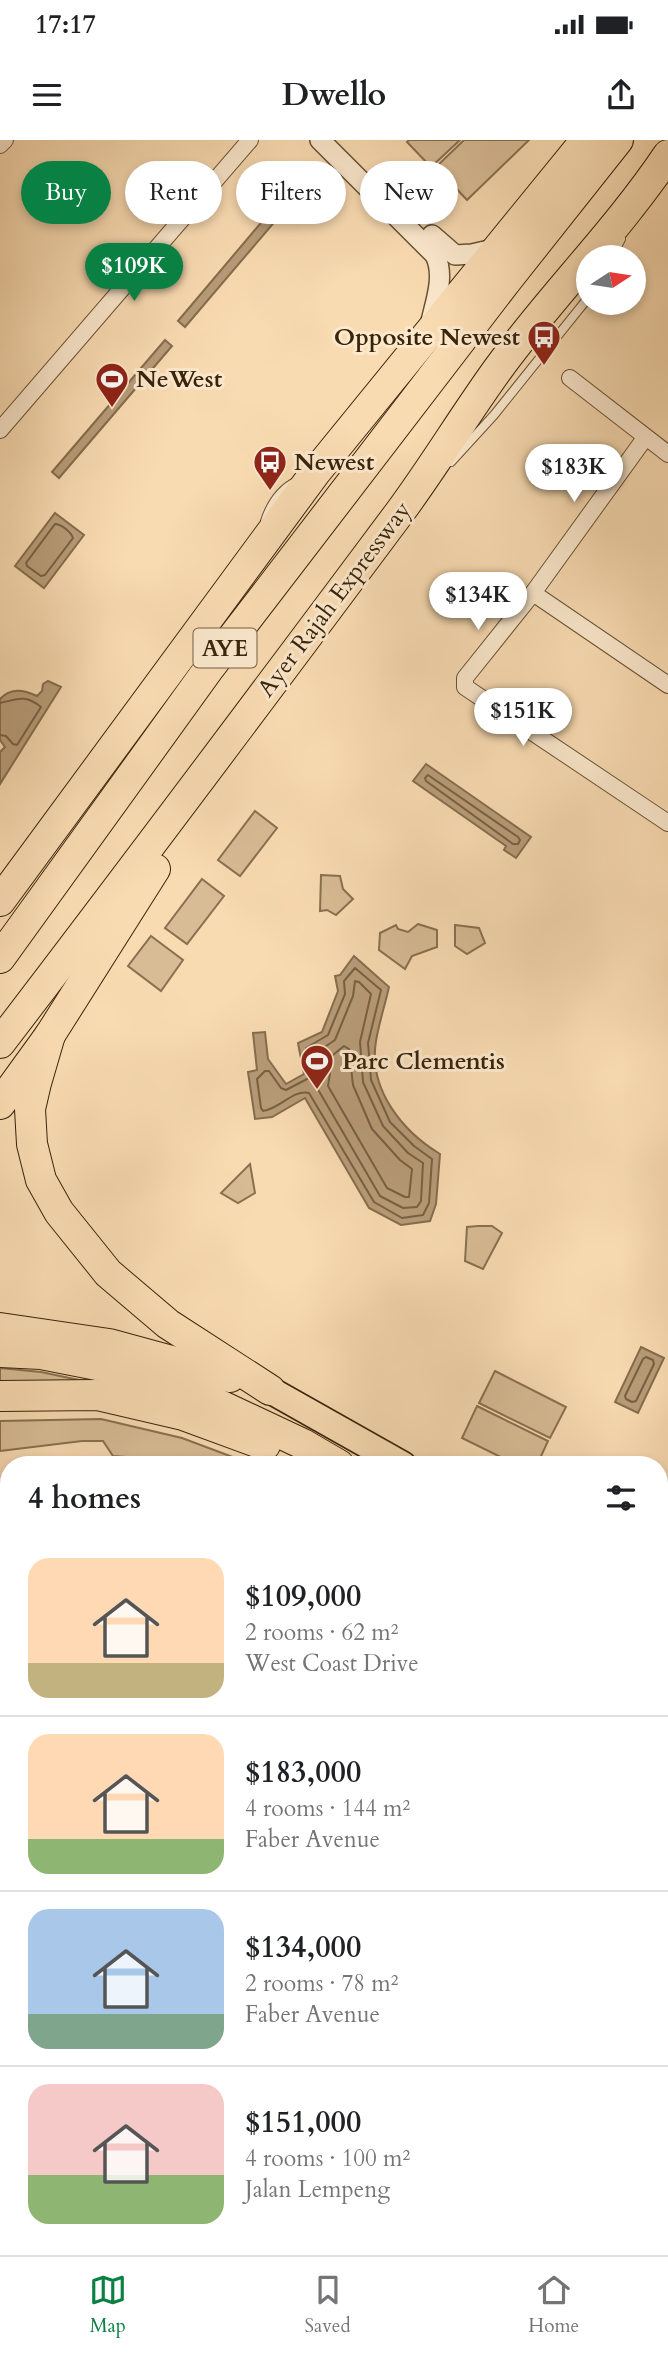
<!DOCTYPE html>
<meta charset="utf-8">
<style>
body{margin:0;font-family:Cardo,serif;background:#f6f6f6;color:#202124;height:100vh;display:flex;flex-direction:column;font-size:26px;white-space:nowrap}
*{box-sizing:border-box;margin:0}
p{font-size:23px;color:#757577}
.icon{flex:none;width:38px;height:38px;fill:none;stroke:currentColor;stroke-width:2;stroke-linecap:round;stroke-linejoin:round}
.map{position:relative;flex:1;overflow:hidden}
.sheet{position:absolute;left:0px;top:1316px;width:668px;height:800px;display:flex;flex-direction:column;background:#fff;border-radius:28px 28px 0 0;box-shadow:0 4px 10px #0003}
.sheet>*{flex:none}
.hud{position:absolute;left:21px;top:21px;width:626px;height:63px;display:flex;gap:14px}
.needle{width:46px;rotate:78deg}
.tools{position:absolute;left:576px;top:105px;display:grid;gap:14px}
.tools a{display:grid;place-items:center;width:70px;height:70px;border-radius:50%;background:#fff;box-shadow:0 4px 10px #0003;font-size:35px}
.price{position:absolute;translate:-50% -60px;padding:0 16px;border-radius:24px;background:#fff;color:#222;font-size:23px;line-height:46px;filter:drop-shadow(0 2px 4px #0008)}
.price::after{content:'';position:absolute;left:50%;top:42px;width:21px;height:16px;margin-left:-10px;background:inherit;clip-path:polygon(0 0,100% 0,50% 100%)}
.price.selected{background:#0b8043;color:#fff}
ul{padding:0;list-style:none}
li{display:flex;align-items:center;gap:21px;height:175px;padding:0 28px}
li+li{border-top:2px solid #e0e0e0}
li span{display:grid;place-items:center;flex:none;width:196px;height:140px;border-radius:21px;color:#555}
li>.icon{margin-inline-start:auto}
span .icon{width:84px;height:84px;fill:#fffc;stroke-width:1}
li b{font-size:30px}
h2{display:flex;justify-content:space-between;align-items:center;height:84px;padding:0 28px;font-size:30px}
.chip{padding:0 24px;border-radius:32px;background:#fff;box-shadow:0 4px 10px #0003;font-size:24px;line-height:63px}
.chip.selected{background:#0b8043;color:#fff}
.status{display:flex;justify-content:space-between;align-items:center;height:49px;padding:0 35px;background:#fff;direction:ltr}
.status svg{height:19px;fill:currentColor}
header{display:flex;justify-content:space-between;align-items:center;height:91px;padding:0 28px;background:#fff;font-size:32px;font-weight:800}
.menu{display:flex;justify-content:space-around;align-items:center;height:98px;border-top:2px solid #e0e0e0;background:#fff;font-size:19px;color:#757577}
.menu a{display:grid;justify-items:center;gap:4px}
.menu .selected{color:#0b8043}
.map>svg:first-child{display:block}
.green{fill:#d8bc95;stroke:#887050;stroke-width:2}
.water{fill:#b89d79;stroke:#856d4d;stroke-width:2}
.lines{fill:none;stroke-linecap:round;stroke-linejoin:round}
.shore{stroke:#786042;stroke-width:2}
.service-casing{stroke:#695234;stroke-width:10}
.minor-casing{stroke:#695234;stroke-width:18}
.tertiary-casing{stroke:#695234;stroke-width:22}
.primary-casing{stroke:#39240a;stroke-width:29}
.motorway-casing{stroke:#39240a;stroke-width:32}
.service{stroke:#fbe8cd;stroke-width:8}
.minor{stroke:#fbe8cd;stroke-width:16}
.tertiary{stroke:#fbe8cd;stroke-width:19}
.primary{stroke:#f9dbb2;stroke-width:26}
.motorway{stroke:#f9dbb2;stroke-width:30}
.labels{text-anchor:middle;stroke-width:6;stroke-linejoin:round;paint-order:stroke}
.shield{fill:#fbe8cd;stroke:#735f44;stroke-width:2}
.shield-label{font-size:23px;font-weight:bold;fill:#39240a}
.poi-label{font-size:24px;font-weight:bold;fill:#39240a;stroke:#fbe8cd;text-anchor:start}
.street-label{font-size:24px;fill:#39240a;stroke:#fbe8cd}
</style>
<div class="status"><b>17:17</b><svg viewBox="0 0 49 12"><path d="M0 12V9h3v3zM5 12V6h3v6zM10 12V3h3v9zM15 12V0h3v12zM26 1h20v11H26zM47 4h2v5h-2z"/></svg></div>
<header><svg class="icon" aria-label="menu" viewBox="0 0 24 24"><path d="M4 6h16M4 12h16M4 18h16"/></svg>Dwello<svg class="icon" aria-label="share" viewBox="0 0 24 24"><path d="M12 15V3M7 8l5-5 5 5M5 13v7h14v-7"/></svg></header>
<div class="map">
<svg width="668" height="2115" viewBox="0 0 668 2115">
<rect width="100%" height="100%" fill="#f9dbb2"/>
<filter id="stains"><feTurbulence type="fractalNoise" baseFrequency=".00286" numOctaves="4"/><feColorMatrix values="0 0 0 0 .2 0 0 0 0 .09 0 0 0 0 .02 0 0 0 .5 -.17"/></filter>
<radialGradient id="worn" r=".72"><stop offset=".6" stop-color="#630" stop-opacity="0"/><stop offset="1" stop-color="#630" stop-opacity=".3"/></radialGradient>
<!-- green -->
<g class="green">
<polygon points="409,0 460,0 431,27 407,2"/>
<polygon points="464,0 529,0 467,60 436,27"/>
<polygon points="255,671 277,688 240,736 218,720"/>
<polygon points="321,735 340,736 343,749 353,759 336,775 327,770 320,771"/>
<polygon points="202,739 224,756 187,804 165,788"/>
<polygon points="418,784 437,790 437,807 412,816 405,829 379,810 380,793 396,785 398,789 408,792"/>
<polygon points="455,785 479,788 485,803 467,814 455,806"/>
<polygon points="151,796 183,820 161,851 128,826"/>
<polygon points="250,1024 255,1053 238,1063 221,1053"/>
<polygon points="478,1086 492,1086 502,1093 483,1129 465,1121 467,1087"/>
<polygon points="0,1228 41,1232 98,1244 0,1246"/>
<polygon points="495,1231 566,1267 550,1298 479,1263"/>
<polygon points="477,1266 548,1301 537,1325 517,1325 462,1298"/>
<polygon points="101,1279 182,1298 254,1325 200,1325 192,1322 113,1316 103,1301 82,1301 0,1311 0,1281"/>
</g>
<!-- water -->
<g class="water">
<polygon points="281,59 288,66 185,187 178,181"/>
<polygon points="165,200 172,206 59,338 52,332"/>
<polygon points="55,373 84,395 44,448 15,426"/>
<path d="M48 541 61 547 0 644V612L5 607 0 600V559C11 547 24 550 37 556L42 551 43 544Z"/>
<polygon points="426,624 531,697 516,718 504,710 506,706 413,641"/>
<path d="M354 816 389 847C385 865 379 883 376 901 368 949 402 991 440 1014L436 1064 430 1081 401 1085 369 1068 305 958 272 977 255 979 248 932 257 930 253 893 265 892 268 919 286 944 304 934 298 903 322 892 338 851 335 836 340 835Z"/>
<polygon points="641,1207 664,1218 638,1273 615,1262"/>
</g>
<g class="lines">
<!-- shore -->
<g class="shore">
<path d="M55 384C61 384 71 392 73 398L45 435 41 436 27 426 26 423Z"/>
<path d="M0 563C18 559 25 554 41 567L17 605 13 604 6 596 0 595"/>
<polygon points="428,635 518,697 520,700 518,704 513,704 426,641 425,638"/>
<path d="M355 828 381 850 368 903 371 940 390 982 414 1006 432 1019 429 1063 423 1075 402 1078 374 1062 309 953C293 949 280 969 263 971L261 968 257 939 265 931H269L281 948 286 950 309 938 311 932 306 908 328 895 345 854 344 841Z"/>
<polygon points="355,841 359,842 371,854 360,902 363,942 383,986 408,1013 423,1023 421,1061 417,1067 403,1068 380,1056 316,946 320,933 316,913 335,900 353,856"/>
<polygon points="344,906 349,909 353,945 372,989 400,1020 412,1029 409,1057 405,1057 387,1048 328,946 330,933 328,919"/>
<polygon points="646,1217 653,1220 654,1224 636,1261 632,1262 626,1259 625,1256 643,1219"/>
</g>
<defs>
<g id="service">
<polyline points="612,117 621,99"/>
<polyline points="451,322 494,275 588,158"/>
<path d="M265 381C271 363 280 349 297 341"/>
<polyline points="6,2052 9,2049"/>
</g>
<g id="minor">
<polyline points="0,5 5,0"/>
<polyline points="570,238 668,314"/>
<polyline points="0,290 250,0"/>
<polyline points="645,298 533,453 465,538 465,547 668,683"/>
<polyline points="533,453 668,545"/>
<polyline points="660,1931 668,1938"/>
<polyline points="0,2005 9,2004"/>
<polyline points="0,2025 9,2025"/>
<polyline points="265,2107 274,2115"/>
<polyline points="295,2107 304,2115"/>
</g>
<g id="tertiary">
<path d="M320 0 435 115C446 137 434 165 430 186"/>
<polyline points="432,95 455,115 472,114 498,108"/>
</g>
<g id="primary">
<polyline points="270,1250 403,1325"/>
<polyline points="660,1437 668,1440"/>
<polyline points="660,1463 668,1466"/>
<polyline points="660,1490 668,1494"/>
<polyline points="660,1513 668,1518"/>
</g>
<g id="motorway">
<polyline points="0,761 315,333 586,0"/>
<polyline points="0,818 210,527 507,140 618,0"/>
<polyline points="50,895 36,943 30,969 32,1004 41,1040 59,1072 108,1133 168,1184 270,1250"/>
<path d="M0 903C135 727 267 550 400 372 434 326 464 276 498 229 551 156 617 91 668 15"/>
<polyline points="0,964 50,895 155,729"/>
<polyline points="0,1188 109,1204 230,1237"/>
<polyline points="0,1212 41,1214 102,1226 190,1251 303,1304 339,1325"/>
<polyline points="0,1256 97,1255 183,1275 265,1305"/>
</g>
</defs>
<!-- service casing -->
<use href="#service" class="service-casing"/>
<!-- minor casing -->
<use href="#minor" class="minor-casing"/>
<!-- tertiary casing -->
<use href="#tertiary" class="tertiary-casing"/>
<!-- primary casing -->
<use href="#primary" class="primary-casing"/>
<!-- motorway casing -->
<use href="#motorway" class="motorway-casing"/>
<!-- service -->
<use href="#service" class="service"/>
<!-- minor -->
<use href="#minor" class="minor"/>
<!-- tertiary -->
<use href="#tertiary" class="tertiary"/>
<!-- primary -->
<use href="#primary" class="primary"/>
<!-- motorway -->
<use href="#motorway" class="motorway"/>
</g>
<!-- icons -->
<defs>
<symbol id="bus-pin" viewBox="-11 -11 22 30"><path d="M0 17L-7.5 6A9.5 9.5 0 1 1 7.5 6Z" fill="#8f2418" stroke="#fbe8cd"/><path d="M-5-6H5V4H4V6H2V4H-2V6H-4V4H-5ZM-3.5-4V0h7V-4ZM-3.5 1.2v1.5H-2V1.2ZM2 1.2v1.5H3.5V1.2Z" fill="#fff"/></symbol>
<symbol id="stadium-pin" viewBox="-11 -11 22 30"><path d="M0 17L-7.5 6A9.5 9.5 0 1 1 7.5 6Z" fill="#8f2418" stroke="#fbe8cd"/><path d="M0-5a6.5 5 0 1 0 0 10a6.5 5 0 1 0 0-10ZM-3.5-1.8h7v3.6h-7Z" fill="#fff"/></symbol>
</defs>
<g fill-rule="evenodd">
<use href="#bus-pin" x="525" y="178" width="38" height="52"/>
<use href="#stadium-pin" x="93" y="220" width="38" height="52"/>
<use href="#bus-pin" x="251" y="303" width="38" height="52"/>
<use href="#stadium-pin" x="298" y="902" width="38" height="52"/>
</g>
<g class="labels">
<!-- shield labels -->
<rect class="shield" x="193.5" y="488.5" width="63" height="39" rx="5"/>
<g class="shield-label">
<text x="225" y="516">AYE</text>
</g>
<!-- poi labels -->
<g class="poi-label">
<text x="520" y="205" text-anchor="end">Opposite Newest</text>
<text x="136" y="247">NeWest</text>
<text x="294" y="330">Newest</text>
<text x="342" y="929">Parc Clementis</text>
</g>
<!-- street labels -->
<g class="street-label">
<text transform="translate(334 459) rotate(-53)" y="8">Ayer Rajah Expressway</text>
</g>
</g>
<rect width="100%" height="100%" filter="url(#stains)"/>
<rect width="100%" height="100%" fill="url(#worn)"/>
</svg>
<div class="tools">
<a><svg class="needle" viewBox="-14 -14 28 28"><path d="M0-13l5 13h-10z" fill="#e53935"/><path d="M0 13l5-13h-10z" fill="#757577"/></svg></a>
</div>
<b class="price selected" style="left:134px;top:163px">$109K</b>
<b class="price" style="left:574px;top:364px">$183K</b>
<b class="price" style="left:478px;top:492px">$134K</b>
<b class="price" style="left:523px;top:608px">$151K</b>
<div class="hud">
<a class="chip selected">Buy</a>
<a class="chip">Rent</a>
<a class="chip">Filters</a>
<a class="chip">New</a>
</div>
<section class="sheet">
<h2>4 homes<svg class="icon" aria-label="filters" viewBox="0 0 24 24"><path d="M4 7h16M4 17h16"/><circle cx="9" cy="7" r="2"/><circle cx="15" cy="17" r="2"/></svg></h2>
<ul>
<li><span style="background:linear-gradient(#ffd9b3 75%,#c2b280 0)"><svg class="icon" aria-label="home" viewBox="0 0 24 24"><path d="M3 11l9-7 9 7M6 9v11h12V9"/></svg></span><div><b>$109,000</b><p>2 rooms · 62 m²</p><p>West Coast Drive</p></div></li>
<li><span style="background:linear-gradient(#ffd9b3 75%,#8fb573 0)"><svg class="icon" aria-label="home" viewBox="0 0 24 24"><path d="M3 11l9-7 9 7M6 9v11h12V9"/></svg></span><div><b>$183,000</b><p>4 rooms · 144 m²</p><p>Faber Avenue</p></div></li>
<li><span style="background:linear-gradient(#a9c7e8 75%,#7fa58c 0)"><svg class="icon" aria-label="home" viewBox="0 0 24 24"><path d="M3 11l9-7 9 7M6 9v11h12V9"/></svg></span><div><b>$134,000</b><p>2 rooms · 78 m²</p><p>Faber Avenue</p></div></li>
<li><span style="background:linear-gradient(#f6c9c9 65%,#8fb573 0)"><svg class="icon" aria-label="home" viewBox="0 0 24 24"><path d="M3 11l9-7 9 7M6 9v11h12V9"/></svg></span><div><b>$151,000</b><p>4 rooms · 100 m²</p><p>Jalan Lempeng</p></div></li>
</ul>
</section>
</div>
<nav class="menu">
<a class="selected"><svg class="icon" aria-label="map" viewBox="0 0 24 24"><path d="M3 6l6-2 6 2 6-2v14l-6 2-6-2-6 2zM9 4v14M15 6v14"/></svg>Map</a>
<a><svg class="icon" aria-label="saved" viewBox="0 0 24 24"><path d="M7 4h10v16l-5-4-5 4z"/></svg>Saved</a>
<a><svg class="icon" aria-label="home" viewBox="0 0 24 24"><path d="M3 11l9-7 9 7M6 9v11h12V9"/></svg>Home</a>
</nav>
